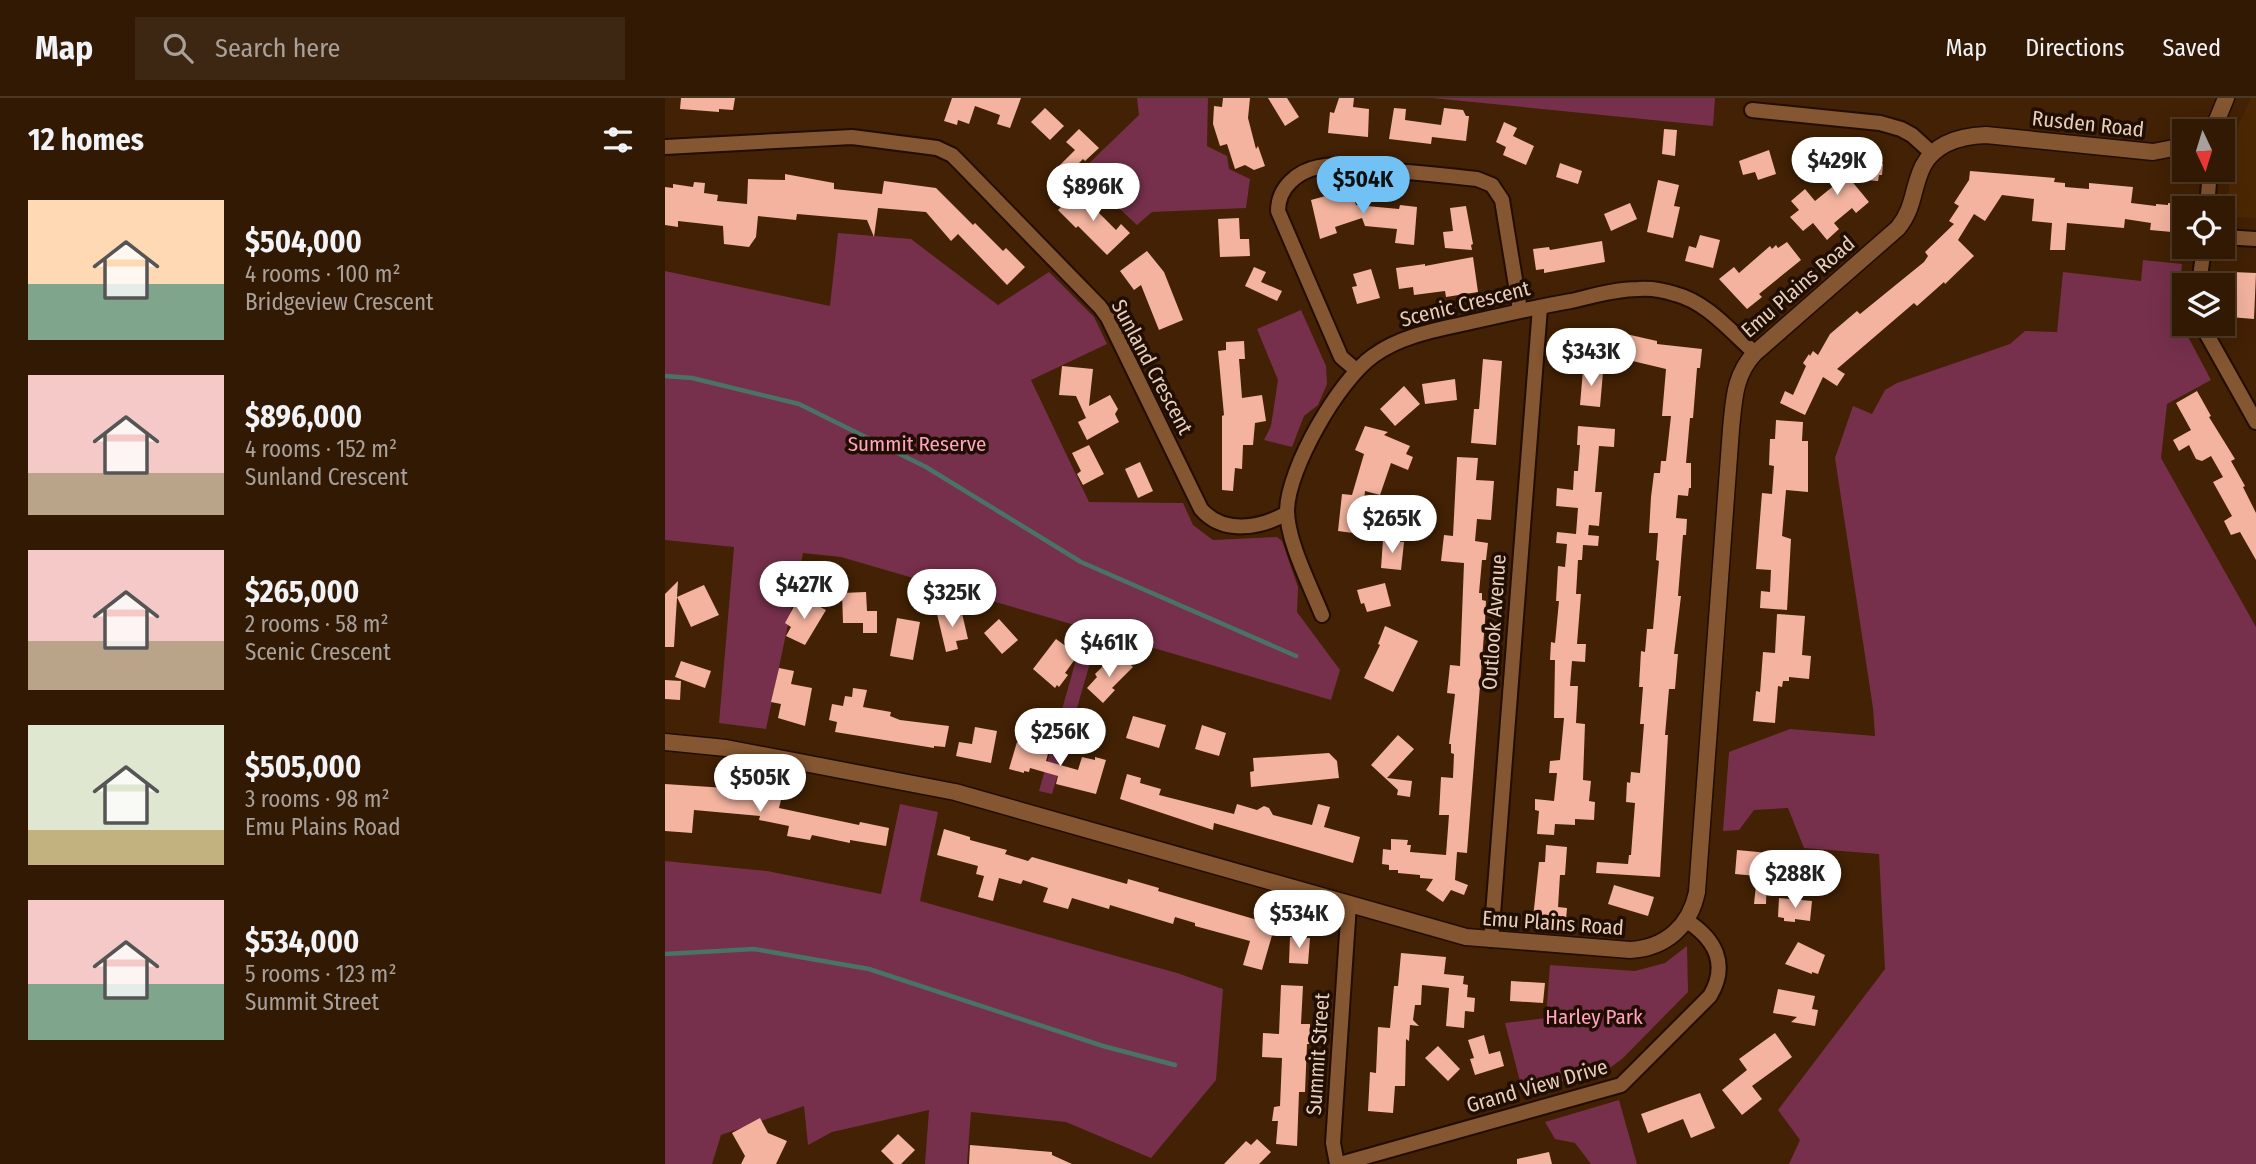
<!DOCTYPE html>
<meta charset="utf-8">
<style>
body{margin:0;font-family:"Fira Sans Condensed",sans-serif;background:#3d2612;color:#f1f3f6;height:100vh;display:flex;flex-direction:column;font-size:26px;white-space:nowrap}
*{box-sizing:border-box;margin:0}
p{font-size:23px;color:#a8a09a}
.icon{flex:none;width:38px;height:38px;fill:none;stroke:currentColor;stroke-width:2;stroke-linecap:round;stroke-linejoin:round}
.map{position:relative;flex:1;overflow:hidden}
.details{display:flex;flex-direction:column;background:#321903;width:665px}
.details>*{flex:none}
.needle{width:46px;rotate:176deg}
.tools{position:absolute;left:1507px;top:21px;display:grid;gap:14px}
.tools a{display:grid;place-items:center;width:63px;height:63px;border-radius:0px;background:#321903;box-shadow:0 7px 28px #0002,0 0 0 2px #4d3825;font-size:35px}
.price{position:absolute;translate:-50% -60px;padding:0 16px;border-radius:24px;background:#fff;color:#222;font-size:23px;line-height:46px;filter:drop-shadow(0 2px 4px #0008)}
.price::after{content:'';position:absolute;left:50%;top:42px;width:21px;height:16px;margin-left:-10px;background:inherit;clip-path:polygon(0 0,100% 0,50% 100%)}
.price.on{background:#71c1f5;color:#111}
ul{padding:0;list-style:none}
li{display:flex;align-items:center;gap:21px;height:175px;padding:0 28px}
li span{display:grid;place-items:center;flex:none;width:196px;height:140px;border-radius:0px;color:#555}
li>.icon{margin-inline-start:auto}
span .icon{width:84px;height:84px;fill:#fffc;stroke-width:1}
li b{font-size:30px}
h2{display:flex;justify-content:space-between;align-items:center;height:84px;padding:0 28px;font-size:30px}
header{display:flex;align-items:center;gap:42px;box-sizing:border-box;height:98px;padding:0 35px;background:#321903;border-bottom:2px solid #4d3825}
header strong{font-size:33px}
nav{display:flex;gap:38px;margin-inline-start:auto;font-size:24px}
.search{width:490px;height:63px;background:#3d2612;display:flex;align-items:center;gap:18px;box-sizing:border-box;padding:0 24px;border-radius:0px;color:#a8a09a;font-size:26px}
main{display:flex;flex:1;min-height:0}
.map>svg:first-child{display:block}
.built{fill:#4c2704}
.green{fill:#76304b}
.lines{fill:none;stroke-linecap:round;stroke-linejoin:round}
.stream{stroke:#4a7365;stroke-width:4.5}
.building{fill:#f3b39f}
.minor-casing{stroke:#220d00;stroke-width:18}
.tertiary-casing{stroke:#220d00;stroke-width:19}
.minor{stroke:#845631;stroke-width:14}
.tertiary{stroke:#845631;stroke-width:16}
.labels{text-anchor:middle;stroke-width:7;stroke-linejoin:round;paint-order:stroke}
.street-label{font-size:21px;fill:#e8ceba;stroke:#200e02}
.park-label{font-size:21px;fill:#fea4c1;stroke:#200e02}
</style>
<header>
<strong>Map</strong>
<div class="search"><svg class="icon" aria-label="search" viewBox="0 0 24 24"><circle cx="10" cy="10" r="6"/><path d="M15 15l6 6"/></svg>Search here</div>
<nav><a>Map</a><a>Directions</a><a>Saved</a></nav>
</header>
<main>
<section class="details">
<h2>12 homes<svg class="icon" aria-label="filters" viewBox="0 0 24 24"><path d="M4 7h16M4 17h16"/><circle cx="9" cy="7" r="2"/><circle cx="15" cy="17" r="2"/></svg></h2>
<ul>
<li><span style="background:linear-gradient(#ffd9b3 60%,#7fa58c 0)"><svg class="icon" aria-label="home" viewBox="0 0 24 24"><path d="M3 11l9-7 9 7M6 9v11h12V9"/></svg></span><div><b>$504,000</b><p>4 rooms · 100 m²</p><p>Bridgeview Crescent</p></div></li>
<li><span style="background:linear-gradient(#f6c9c9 70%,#b9a48a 0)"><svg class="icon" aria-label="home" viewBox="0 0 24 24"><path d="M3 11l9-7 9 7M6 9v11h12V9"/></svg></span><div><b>$896,000</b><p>4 rooms · 152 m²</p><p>Sunland Crescent</p></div></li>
<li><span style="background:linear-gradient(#f6c9c9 65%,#b9a48a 0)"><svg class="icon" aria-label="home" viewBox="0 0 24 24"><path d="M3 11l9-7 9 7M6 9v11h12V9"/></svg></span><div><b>$265,000</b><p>2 rooms · 58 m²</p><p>Scenic Crescent</p></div></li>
<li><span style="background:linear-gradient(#dfe7d0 75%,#c2b280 0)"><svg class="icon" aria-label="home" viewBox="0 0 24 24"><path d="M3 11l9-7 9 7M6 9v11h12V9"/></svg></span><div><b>$505,000</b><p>3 rooms · 98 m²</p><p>Emu Plains Road</p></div></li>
<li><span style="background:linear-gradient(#f6c9c9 60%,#7fa58c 0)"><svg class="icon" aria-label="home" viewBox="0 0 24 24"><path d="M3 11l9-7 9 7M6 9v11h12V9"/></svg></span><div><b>$534,000</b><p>5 rooms · 123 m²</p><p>Summit Street</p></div></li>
</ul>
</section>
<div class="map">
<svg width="1591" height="1066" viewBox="0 0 1591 1066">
<rect width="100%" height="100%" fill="#422104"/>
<!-- built -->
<polygon class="built" points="1586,0 1591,0 1591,120 1569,119 1562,110 1569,37"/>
<!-- green -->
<g class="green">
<polygon points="472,0 543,0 542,48 562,58 564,71 585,81 581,110 487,114 472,127 415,74 474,17"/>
<polygon points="767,0 1050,0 1048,28"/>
<polygon points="173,135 246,141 333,207 384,174 429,219 442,246 366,282 424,404 518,405 528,427 548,442 612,439 617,443 633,489 632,514 675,572 666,602 434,534 387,696 374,693 420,530 176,459 138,455 101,631 54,625 69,449 0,442 0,173 165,208"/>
<polygon points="1478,162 1517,166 1512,218 1546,282 1502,306 1496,360 1591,529 1591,1066 1124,1066 1135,1042 1113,1012 1220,871 1214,756 1139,750 1123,710 1089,712 1074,732 1058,733 1064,654 1125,631 1210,638 1208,610 1170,360 1188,308 1207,316 1220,292 1232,285 1345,246 1360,233 1392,234 1398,174 1476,183"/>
<polygon points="636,212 661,268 662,286 653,307 639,318 627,349 599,342 606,328 613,282 592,231"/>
<polygon points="235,706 273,714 255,803 512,875 558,891 551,982 486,1060 401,1024 306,1014 302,1066 260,1066 264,1012 167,1034 143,1047 139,1008 56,1037 47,1066 0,1066 0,763 102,773 216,796"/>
<polygon points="1022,848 1023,894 957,961 946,969 858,995 840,925 881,920 885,867 970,873 1000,865"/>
<polygon points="954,1002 972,1066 926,1066 910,1045 890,1041 880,1024"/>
</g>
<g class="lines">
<!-- stream -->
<g class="stream">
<polyline points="0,278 27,280 134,306 261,369 416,464 631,558"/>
<polyline points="0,856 89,851 204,871 438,948 510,967"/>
</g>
</g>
<!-- building -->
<g class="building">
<polygon points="16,0 70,0 68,12 54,11 54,14 15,11"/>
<polygon points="287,0 356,0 345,30 332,26 335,17 310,8 304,26 293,22 292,27 279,23"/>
<polygon points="558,0 585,0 583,20 591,51 593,48 600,68 589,72 580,67 570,71 562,46 555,48 548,26 549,8 557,9"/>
<polygon points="603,0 622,0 634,19 620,28"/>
<polygon points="674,0 689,0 688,9 704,11 703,39 663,35 665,14 669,15"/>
<polygon points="380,10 399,28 385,42 366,24"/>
<polygon points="729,10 741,11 740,22 776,27 779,10 798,12 801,18 804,18 801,43 767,39 766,46 724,41"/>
<polygon points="839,24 852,30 848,38 869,48 861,67 838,57 841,49 831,44"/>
<polygon points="414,31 434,50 420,63 418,61 402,77 393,69 410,52 401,44"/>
<polygon points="999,31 1012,32 1010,58 997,56"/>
<polygon points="1187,50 1206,52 1205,65 1218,66 1217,77 1214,77 1213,83 1185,81 1204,104 1191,115 1187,110 1169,125 1174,131 1162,142 1148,125 1138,133 1125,119 1134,112 1126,103 1140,91 1150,103 1182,77 1184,79"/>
<polygon points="1104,52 1111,76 1093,82 1090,74 1078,77 1074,63"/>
<polygon points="895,65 917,73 913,86 891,79"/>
<polygon points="1305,73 1390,80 1389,84 1400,85 1400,89 1424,91 1424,85 1468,89 1466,105 1491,108 1491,106 1503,107 1503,105 1519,107 1518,135 1485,132 1486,125 1460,121 1459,130 1402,125 1400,152 1385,152 1387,125 1367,123 1369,101 1337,97 1320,123 1309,116 1293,142 1309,158 1280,186 1279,184 1252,208 1249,205 1172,271 1180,276 1172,288 1158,279 1140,317 1115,305 1120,293 1128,297 1141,268 1138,265 1144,256 1145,258 1148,253 1153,257 1165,236 1192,213 1195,216 1259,164 1263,158 1260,154 1289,126 1284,123 1294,108 1289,105 1304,82"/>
<polygon points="120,76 169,85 169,91 217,96 219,83 271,90 308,127 310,125 338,153 341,150 360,169 342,187 293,136 286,143 261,114 213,110 209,139 202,122 132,116 131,122 93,118 91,139 84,149 59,146 58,128 13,123 13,129 0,127 0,89 8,90 8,86 28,89 29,84 40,85 39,95 53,97 52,103 82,106 83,81 120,82"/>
<polygon points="993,82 1014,87 1009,108 1015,109 1008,140 982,134"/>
<polygon points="686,91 691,107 734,111 735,107 752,109 749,147 730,145 732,131 700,128 697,120 670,129 672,135 655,141 646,102"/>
<polygon points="412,93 451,132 456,126 465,135 442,157 413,128 411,130 393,112"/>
<polygon points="965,105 972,121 946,133 939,116"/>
<polygon points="801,108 808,146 806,147 807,152 780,150 778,134 788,133 785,110"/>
<polygon points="574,120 575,141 584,141 585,158 555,159 553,121"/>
<polygon points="1035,137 1055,142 1048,170 1020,163 1024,148 1031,150"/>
<polygon points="937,143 940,164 879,175 879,171 871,172 868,151 884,149 885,152"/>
<polygon points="1122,144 1136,162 1094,196 1097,199 1082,211 1054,181 1069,169 1074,175 1105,148 1107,151 1111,147 1113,150"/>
<polygon points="482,153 499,174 518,222 494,232 476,187 469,192 455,173"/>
<polygon points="808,159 813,194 781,199 780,193 749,197 748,189 734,191 731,170 760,166 760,168"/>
<polygon points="589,169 601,174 596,184 617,193 612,203 580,188"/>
<polygon points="706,171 715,200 692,206 687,189 692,188 688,176"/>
<polygon points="1568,174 1591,175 1589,221 1565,219"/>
<polygon points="909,232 929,237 921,266 901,260"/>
<polygon points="961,236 992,243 992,246 1037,251 1035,270 1032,270 1028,320 1025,320 1021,365 1026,365 1026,390 1024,390 1023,398 1013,397 1011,420 1022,421 1021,437 1018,437 1013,498 1016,498 1009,556 1013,556 1010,591 1004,591 1000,637 1003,637 995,779 931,775 932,764 963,766 964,757 966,757 970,705 961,704 962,684 965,685 966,674 975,675 979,626 975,626 978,589 974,589 976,553 980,554 982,531 988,531 994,463 991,462 993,435 984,435 986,399 989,375 995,375 996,363 1001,363 1006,318 997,318 1001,271 955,260"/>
<polygon points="579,243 580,261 574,261 577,300 597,297 601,323 590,325 588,347 578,347 577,371 570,370 568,393 557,392 557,318 559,317 553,253 561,252 561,244"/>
<polygon points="818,261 837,263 831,347 806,345 809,311 814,311"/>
<polygon points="397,268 428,271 424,308 445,297 453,311 450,316 454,324 422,342 413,324 421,320 411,298 394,297"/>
<polygon points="918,272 938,274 935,309 915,307"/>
<polygon points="790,281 792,302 760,306 757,286"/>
<polygon points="739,288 755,306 730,328 715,311"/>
<polygon points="1532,293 1546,318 1544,319 1570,361 1566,363 1580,388 1578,389 1591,415 1591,462 1575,434 1566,437 1559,423 1567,418 1548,384 1558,379 1546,358 1537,363 1531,361 1524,347 1514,353 1508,342 1526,332 1511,305"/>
<polygon points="1111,322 1138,324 1137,343 1143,343 1143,394 1121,392 1117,438 1126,441 1122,512 1095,510 1096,493 1105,494 1106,472 1091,471 1097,395 1107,396 1109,368 1104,367 1105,341 1110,341"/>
<polygon points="700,328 723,334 719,337 745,348 741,356 748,359 743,372 726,365 715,397 700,393 695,436 673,433 677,396 687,397 699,356 690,352"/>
<polygon points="913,328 950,331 949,349 934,348 930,394 937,394 934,428 924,427 923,437 934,438 933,448 918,447 917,462 913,462 911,496 916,496 912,546 921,546 920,564 907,563 905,588 913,588 911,625 920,626 918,682 926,683 924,703 930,704 929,722 910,721 910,727 890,726 889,737 872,736 874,713 870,712 870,701 889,703 892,675 884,675 885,663 895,662 899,620 889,620 890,562 885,562 886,544 890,545 894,503 891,503 893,468 900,469 902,446 891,445 892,434 911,436 913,410 891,408 892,390 908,392 909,373 913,373 915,347 912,347"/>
<polygon points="424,347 439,376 418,387 412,376 416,373 407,355"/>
<polygon points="792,359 813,360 811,382 829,383 826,422 812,421 810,443 823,445 821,462 817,462 814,495 817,495 817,502 821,503 820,523 802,755 792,754 790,782 803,787 799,797 786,792 778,804 761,792 768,781 755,780 755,777 733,775 733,772 724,772 724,767 717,766 718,751 726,752 726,741 743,742 742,747 746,747 745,754 781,757 784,717 774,717 776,679 788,680 789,656 786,655 786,646 784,646 790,596 782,595 785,567 795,568 799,465 776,463 779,437 788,438"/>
<polygon points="475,364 488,393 473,400 460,371"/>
<polygon points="718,442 739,444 736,472 716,470"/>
<polygon points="13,483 9,549 0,549 0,496"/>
<polygon points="720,485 726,508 702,514 699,505 696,506 692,492"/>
<polygon points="39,487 54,517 26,529 12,499"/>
<polygon points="201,494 202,513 212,513 212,535 198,535 198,525 178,525 177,495"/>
<polygon points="140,501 161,512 140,547 121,538 126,529 120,525 132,503 138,506"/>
<polygon points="296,511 303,541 291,543 293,551 281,554 272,516"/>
<polygon points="1112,516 1140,518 1137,557 1146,558 1144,581 1124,579 1124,583 1118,583 1117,589 1113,588 1110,625 1088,623 1091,593 1095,594 1098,554 1110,555"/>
<polygon points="232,520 255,524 248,562 225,558"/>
<polygon points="334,521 353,542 337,556 319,535"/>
<polygon points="720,528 753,543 728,594 699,580 715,547 713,546"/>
<polygon points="391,541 413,557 400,575 403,577 394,589 392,587 390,590 368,571"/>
<polygon points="458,559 468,569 447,590 450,592 438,605 422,590 432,579 430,576 444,562 449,567"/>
<polygon points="16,563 46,573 40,590 10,579"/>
<polygon points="114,570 129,573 126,586 147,590 140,628 113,620 116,606 106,604"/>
<polygon points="0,582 16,583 15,602 0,601"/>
<polygon points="188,590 202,592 198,609 226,614 225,618 235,622 284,628 280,649 269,648 269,650 170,634 172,624 164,622 167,606 178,608 180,598 187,599"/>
<polygon points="468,618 501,627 494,650 461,640"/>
<polygon points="537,627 561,635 554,658 530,651"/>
<polygon points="310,629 332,633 326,665 291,658 294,644 307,646"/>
<polygon points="733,637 749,651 722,680 747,683 745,699 732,697 733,692 706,667"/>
<polygon points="352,644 364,649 384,652 381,663 413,672 417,659 430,662 430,659 441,662 431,696 391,686 393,678 365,670 364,674 359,673 359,675 344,671"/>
<polygon points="664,655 672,663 674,680 586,689 585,674 589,673 588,660"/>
<polygon points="462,676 476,680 475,685 496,691 494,697 569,716 572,706 592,712 599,708 604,710 608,717 647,727 653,706 665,709 659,729 695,739 688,765 549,725 548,732 455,701"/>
<polygon points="0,686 61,690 61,693 82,695 82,691 102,695 101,699 116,702 114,710 194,727 195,724 224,730 221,748 185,742 185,745 147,737 145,742 122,738 124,728 94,722 95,718 29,712 27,735 0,733"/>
<polygon points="279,731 305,739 305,742 342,752 340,756 363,763 367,759 462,786 463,781 494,790 493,793 610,827 597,872 578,867 585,843 530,828 530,825 510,819 508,826 445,807 444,811 407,800 403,811 378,804 383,790 358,782 356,786 334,780 328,803 313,799 319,778 311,776 313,768 272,757"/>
<polygon points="881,747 902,749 900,777 895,777 893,809 902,810 901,822 868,820 874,764 880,764"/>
<polygon points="1072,752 1114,756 1112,777 1102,777 1101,806 1089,806 1092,778 1070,776"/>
<polygon points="949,787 989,799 983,818 943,806"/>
<polygon points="1114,800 1147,803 1145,823 1130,821 1130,824 1119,823 1119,820 1113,819"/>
<polygon points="625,839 645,840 643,866 624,865"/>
<polygon points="1133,844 1160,857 1153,876 1147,874 1147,876 1120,866"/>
<polygon points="736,855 781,859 779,876 799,878 798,886 803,887 802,899 810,900 809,914 800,913 799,930 781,928 784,890 757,887 756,907 750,907 748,922 754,928 745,927 744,943 741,941 740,988 730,988 728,1015 703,1013 705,974 711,975 713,929 725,930 729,888 733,888"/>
<polygon points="846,883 880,885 878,905 845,903"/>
<polygon points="616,887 638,888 636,926 645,926 645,933 647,934 646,946 642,946 640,994 634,994 632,1048 611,1046 613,1023 607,1023 609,1009 615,1008 617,960 597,959 598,935 614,936"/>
<polygon points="1113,891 1150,898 1147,911 1153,912 1150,928 1126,924 1132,919 1108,915"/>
<polygon points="1110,935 1127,959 1087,988 1097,1001 1077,1017 1057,992 1082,972 1074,961"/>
<polygon points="819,937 824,956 835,953 839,968 810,977 805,961 809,960 803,942"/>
<polygon points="773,948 795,971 783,983 760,960"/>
<polygon points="1035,995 1050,1030 1026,1040 1018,1021 983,1035 976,1016"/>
<polygon points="95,1020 103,1035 122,1043 111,1066 76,1066 80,1058 67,1035"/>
<polygon points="233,1036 250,1052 236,1066 229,1066 216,1053"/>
<polygon points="592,1041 606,1054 594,1066 559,1066 581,1043 586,1047"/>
<polygon points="305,1047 387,1054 387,1057 407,1066 304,1066"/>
<polygon points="884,1054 887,1066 852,1066 852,1061"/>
</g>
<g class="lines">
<defs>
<g id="minor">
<polyline points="1087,12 1215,25 1236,31 1247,37 1268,56"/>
<path d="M0 49 187 39 272 50 287 57 295 65 435 209 443 220 536 411C558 437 596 430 622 415"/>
<polyline points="1542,110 1545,72"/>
<polyline points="1558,139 1591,141"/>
<polyline points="1534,187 1539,149"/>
<polyline points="1536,226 1591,324"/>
<path d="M691 272 676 259 613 113C613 89 633 73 654 69 671 65 691 69 708 71 743 74 777 77 812 81L827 87 837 102 855 212"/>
<path d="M657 517C645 487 622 443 622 412 623 370 674 282 708 258 735 238 770 232 802 225 837 217 871 209 906 203 928 198 951 191 973 191 985 190 998 192 1010 196 1042 204 1066 234 1090 255"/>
<polyline points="826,842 875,209"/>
<polyline points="672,1066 668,1045 684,806"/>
<path d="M675 1066 956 987 1045 898C1064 866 1050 841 1022 823"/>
</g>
<g id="tertiary">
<polyline points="1543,33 1552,22 1561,0"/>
<path d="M0 644 61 650 290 694 801 839 965 852C1001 850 1025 828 1032 794L1066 331C1069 302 1069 277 1090 255L1233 130C1250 109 1247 90 1258 68 1270 45 1297 38 1321 37L1488 54 1519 48"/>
</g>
</defs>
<!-- minor casing -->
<use href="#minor" class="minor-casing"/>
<!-- tertiary casing -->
<use href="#tertiary" class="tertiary-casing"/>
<!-- minor -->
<use href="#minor" class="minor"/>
<!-- tertiary -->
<use href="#tertiary" class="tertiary"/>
</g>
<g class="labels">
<!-- street labels -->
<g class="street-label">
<text transform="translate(1423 26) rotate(6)" y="7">Rusden Road</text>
<text transform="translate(1133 189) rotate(-41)" y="7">Emu Plains Road</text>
<text transform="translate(800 206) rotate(-14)" y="7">Scenic Crescent</text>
<text transform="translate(487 269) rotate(62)" y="7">Sunland Crescent</text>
<text transform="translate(829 524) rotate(-86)" y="7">Outlook Avenue</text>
<text transform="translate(888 825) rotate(4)" y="7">Emu Plains Road</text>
<text transform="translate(653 956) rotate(-86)" y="7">Summit Street</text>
<text transform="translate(872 988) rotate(-16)" y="7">Grand View Drive</text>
</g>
<!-- park labels -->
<g class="park-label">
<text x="252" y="353">Summit Reserve</text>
<text x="929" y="926">Harley Park</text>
</g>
</g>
</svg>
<div class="tools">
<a><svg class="needle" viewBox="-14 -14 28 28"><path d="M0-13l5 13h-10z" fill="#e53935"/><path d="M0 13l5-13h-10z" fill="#a8a09a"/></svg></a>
<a><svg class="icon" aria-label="locate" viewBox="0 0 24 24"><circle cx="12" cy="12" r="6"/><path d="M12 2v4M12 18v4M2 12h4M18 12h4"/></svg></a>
<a><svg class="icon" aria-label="layers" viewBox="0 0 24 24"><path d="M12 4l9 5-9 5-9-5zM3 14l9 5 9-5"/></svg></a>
</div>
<b class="price" style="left:1172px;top:99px">$429K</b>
<b class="price on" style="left:698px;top:118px">$504K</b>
<b class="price" style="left:428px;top:125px">$896K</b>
<b class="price" style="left:926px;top:290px">$343K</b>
<b class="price" style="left:727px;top:457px">$265K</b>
<b class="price" style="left:139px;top:523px">$427K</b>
<b class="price" style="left:287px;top:531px">$325K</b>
<b class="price" style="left:444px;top:581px">$461K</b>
<b class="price" style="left:395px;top:670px">$256K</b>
<b class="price" style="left:95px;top:716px">$505K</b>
<b class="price" style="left:1130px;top:812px">$288K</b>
<b class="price" style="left:634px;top:852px">$534K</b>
</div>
</main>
